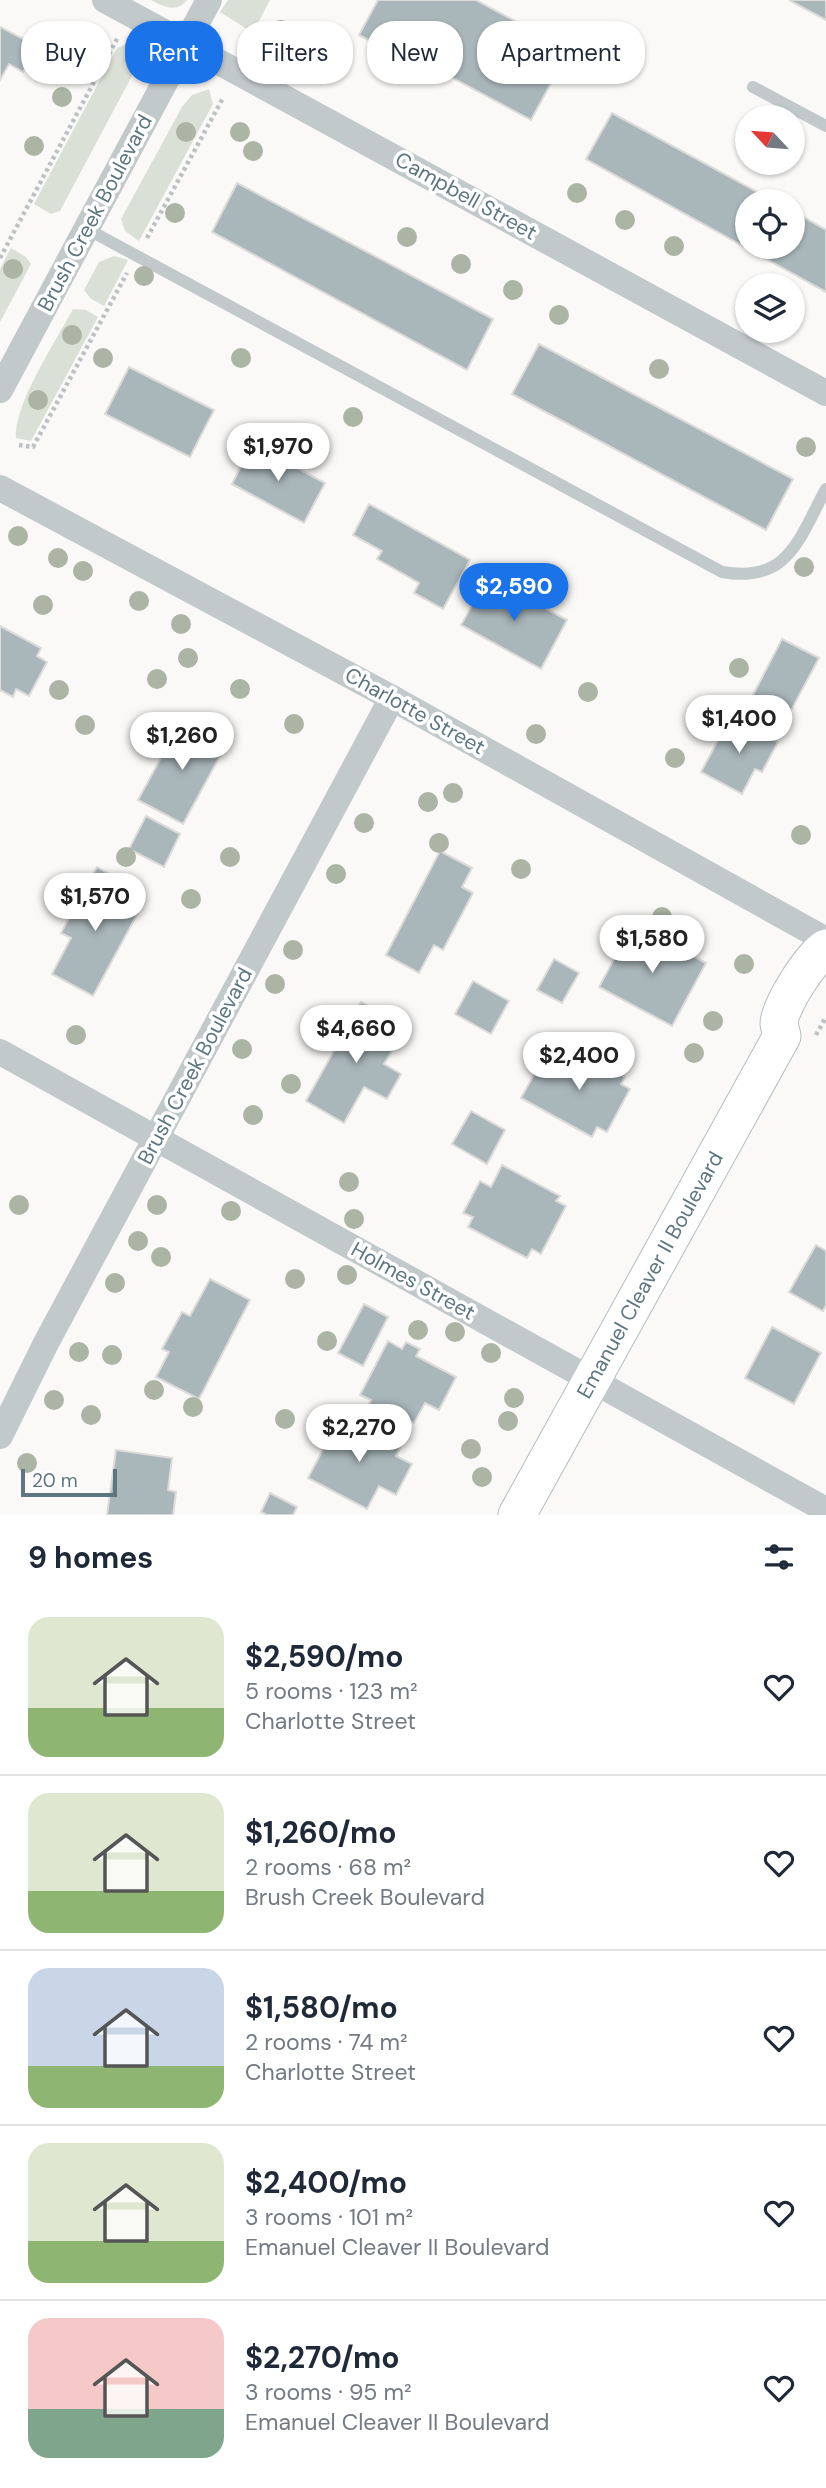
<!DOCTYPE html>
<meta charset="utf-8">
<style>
body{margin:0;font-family:"DM Sans",sans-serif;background:#f2f2f3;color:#1f2937;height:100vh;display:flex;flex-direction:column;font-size:26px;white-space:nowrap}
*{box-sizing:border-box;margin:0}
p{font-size:23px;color:#747a83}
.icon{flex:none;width:38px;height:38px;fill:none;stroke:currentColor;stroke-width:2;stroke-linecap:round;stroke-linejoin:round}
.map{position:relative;height:1515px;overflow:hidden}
.side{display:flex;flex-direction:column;background:#fff;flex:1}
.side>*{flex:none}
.banner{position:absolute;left:21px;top:21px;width:784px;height:63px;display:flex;gap:14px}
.needle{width:46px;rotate:296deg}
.controls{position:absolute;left:735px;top:105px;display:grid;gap:14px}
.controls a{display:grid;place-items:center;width:70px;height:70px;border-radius:50%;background:#fff;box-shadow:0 2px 5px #0004;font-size:35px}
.scale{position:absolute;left:21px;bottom:18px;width:96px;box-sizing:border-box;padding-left:7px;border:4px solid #5e767f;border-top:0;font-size:19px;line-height:24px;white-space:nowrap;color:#5e767f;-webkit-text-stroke:5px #fff;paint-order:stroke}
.price{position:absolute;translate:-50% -60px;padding:0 16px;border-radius:24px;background:#fff;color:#222;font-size:23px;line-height:46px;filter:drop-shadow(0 2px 4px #0008)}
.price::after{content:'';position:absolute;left:50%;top:42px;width:21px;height:16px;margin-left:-10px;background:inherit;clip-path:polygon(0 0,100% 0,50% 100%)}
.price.current{background:#1a73e8;color:#fff}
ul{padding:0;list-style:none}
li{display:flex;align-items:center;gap:21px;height:175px;padding:0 28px}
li+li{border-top:2px solid #e0e1e3}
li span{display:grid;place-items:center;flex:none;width:196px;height:140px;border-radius:21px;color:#555}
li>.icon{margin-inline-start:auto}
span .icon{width:84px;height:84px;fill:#fffc;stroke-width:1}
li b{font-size:30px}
h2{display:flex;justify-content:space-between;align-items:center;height:84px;padding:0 28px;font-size:30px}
.chip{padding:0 24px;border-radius:28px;background:#fff;box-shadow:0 2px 5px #0004;font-size:24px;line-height:63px}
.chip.current{background:#1a73e8;color:#fff}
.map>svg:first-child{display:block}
.green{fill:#dbe0d6}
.building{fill:#a9b6ba;stroke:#dcdbd9;stroke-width:2}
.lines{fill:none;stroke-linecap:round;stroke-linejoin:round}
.secondary-casing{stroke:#b4bdc0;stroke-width:39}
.path{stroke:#bcc1c3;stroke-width:4.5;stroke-dasharray:3.5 3.5;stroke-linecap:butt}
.service{stroke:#c2c9cb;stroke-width:12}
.minor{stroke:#c2c9cb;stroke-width:26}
.secondary{stroke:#fff;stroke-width:37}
.tree{fill:#abb4a5}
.labels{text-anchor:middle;stroke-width:7;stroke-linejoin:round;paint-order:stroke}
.street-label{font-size:21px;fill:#5e767f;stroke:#fff}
</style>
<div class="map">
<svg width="826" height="1515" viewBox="0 0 826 1515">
<rect width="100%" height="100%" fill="#faf9f7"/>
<!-- green -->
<g class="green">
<path d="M151 0H187C176 13 164 7 151 0Z"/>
<polygon points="228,0 270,0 253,33 220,12"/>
<polygon points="129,43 134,55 133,74 60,211 51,214 34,204 117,48"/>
<polygon points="209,89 213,104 139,241 125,231 121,219 182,107 192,95"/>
<polygon points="11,248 26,257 31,264 0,322 0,269"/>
<polygon points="114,256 128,260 104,306 91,299 84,290 99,262"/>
<path d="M73 309 86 310 98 317 31 441 16 438C14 404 56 341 73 309Z"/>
</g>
<!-- building -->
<g class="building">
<polygon points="378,0 476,0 569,50 531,120 386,42 383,48 359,35"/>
<polygon points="789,0 826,0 826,20"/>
<polygon points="0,27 37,46 23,72 9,64 0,80"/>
<polygon points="612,113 774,201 747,201 747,247 793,247 793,211 826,230 826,292 586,159"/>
<polygon points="237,183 493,319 467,370 212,232"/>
<polygon points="539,344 793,479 766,530 512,394"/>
<polygon points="129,367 214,410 190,457 105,414"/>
<polygon points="252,444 325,483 304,523 232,484"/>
<polygon points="369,504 470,560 443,609 414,593 419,583 377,559 382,551 353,535"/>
<polygon points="488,577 567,620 541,669 461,625"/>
<polygon points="0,626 41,648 37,656 47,662 29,696 16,689 13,697 0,690"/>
<polygon points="782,639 819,658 788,716 752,697"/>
<polygon points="731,716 778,742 762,772 755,769 742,794 701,772"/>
<polygon points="182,719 227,743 183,824 138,800"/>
<polygon points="146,816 180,834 164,867 129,849"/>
<polygon points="440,851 472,868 462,887 473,893 443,950 434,945 419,973 386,955"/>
<polygon points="97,867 118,879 111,893 140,909 93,996 52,974 71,938 61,933"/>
<polygon points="633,924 706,963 672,1026 599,987"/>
<polygon points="554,959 579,973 562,1003 537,990"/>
<polygon points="473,981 509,1001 491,1034 455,1014"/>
<polygon points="361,1002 394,1021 381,1042 393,1049 384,1064 401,1074 387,1099 364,1087 344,1123 306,1101"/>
<polygon points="568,1046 625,1077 621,1084 630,1089 607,1132 597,1127 592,1137 521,1098 538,1067 553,1074"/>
<polygon points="471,1111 505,1130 487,1164 452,1144"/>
<polygon points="502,1165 560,1196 556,1201 566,1206 541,1254 532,1249 527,1258 468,1227 473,1217 463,1213 480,1181 491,1187"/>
<polygon points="816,1245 826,1251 826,1305 823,1311 789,1292"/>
<polygon points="210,1279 250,1300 199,1399 156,1377 169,1352 162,1349 182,1312 190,1316"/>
<polygon points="364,1304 388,1317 363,1366 338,1353"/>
<polygon points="772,1327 821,1353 794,1404 745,1378"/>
<polygon points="388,1341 402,1349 406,1342 420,1349 416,1356 456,1377 439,1410 425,1403 414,1423 398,1414 392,1426 365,1411 371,1400 360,1395"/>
<polygon points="341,1415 401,1446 396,1456 412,1464 396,1495 379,1486 367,1509 308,1478"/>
<polygon points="116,1450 172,1458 168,1490 176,1492 173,1515 107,1515"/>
<polygon points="270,1493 297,1507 293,1515 267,1515 261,1512"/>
</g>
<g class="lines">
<defs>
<path id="secondary" d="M517 1515 782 1036C781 1032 780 1028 779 1024 779 1007 811 957 826 948"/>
</defs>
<!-- secondary casing -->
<use href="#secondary" class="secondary-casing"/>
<!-- path -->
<g class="path">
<polyline points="147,238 223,98"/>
<polyline points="0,258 118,37"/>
<polyline points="19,445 33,447 127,273"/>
<polyline points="816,1035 826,1017"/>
</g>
<!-- service -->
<g class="service">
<polyline points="753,87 826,126"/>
<path d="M87 229 722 572C789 584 799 538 826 489"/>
</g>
<!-- minor -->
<g class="minor">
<polyline points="105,0 826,393"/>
<polyline points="0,390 209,0"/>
<polyline points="0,488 392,698 826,940"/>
<polyline points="0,1052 826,1510"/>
<polyline points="0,1436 45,1345 392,698"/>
</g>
<!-- secondary -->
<use href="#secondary" class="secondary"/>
</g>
<!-- trees -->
<g class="tree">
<circle cx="281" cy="30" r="10"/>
<circle cx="62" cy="97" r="10"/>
<circle cx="186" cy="132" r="10"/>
<circle cx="240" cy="132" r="10"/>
<circle cx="34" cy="146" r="10"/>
<circle cx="253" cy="151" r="10"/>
<circle cx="577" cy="193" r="10"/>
<circle cx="175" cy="213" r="10"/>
<circle cx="625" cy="220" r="10"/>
<circle cx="407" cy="237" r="10"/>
<circle cx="674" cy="246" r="10"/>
<circle cx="461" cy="264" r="10"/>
<circle cx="13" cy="269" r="10"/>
<circle cx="144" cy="276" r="10"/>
<circle cx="513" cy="290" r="10"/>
<circle cx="559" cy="315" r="10"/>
<circle cx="72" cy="335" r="10"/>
<circle cx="103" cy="358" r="10"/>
<circle cx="241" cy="358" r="10"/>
<circle cx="659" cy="369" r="10"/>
<circle cx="38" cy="400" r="10"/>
<circle cx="353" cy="417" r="10"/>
<circle cx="806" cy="447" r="10"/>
<circle cx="18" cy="536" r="10"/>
<circle cx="58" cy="558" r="10"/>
<circle cx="804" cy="567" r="10"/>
<circle cx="83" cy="571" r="10"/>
<circle cx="139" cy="601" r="10"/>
<circle cx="43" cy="605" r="10"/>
<circle cx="181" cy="624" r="10"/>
<circle cx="188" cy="658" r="10"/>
<circle cx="739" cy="668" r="10"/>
<circle cx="157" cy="679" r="10"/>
<circle cx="240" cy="689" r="10"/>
<circle cx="59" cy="690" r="10"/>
<circle cx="588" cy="692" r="10"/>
<circle cx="294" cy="724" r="10"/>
<circle cx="85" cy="725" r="10"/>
<circle cx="536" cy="734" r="10"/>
<circle cx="675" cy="758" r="10"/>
<circle cx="453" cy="793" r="10"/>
<circle cx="428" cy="802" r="10"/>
<circle cx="364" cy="823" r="10"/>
<circle cx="801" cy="835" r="10"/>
<circle cx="439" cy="843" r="10"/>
<circle cx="126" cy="857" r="10"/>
<circle cx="230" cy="857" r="10"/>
<circle cx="521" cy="869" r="10"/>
<circle cx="336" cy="874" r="10"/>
<circle cx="191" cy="899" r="10"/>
<circle cx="662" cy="917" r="10"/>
<circle cx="293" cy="950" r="10"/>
<circle cx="744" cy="964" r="10"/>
<circle cx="275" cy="984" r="10"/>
<circle cx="713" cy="1021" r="10"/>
<circle cx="76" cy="1035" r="10"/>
<circle cx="242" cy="1049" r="10"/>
<circle cx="694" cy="1053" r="10"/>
<circle cx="291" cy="1084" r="10"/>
<circle cx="253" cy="1115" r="10"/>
<circle cx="349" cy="1182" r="10"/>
<circle cx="19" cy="1205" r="10"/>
<circle cx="157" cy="1205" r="10"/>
<circle cx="231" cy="1211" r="10"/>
<circle cx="354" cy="1219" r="10"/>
<circle cx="138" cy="1241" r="10"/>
<circle cx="161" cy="1257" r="10"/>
<circle cx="347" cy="1275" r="10"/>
<circle cx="295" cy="1279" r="10"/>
<circle cx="115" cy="1283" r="10"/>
<circle cx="418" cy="1330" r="10"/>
<circle cx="455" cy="1332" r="10"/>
<circle cx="327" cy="1341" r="10"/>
<circle cx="79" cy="1352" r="10"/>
<circle cx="491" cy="1353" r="10"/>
<circle cx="112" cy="1355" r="10"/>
<circle cx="154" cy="1390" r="10"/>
<circle cx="514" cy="1398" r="10"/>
<circle cx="54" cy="1400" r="10"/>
<circle cx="193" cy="1407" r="10"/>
<circle cx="91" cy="1415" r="10"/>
<circle cx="285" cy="1419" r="10"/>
<circle cx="508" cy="1421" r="10"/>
<circle cx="471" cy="1449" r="10"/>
<circle cx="27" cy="1463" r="10"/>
<circle cx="482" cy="1477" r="10"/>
</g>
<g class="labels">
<!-- street labels -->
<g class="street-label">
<text transform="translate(466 196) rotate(29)" y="7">Campbell Street</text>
<text transform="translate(95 213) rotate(-62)" y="7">Brush Creek Boulevard</text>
<text transform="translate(415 711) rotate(29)" y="7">Charlotte Street</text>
<text transform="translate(195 1066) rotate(-62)" y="7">Brush Creek Boulevard</text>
<text transform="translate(650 1275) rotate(-61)" y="7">Emanuel Cleaver II Boulevard</text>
<text transform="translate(413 1281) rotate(29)" y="7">Holmes Street</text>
</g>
</g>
</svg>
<div class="controls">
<a><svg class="needle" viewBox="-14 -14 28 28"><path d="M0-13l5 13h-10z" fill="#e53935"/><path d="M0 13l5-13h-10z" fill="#747a83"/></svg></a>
<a><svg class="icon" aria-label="locate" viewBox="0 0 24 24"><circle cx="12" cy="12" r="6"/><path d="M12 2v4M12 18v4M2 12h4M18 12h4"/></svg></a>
<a><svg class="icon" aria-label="layers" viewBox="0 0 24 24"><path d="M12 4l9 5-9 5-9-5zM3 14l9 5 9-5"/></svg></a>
</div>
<div class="scale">20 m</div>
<b class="price" style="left:278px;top:483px">$1,970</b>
<b class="price current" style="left:514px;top:623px">$2,590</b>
<b class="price" style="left:739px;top:755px">$1,400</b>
<b class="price" style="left:182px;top:772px">$1,260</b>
<b class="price" style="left:95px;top:933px">$1,570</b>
<b class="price" style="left:652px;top:975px">$1,580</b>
<b class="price" style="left:356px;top:1065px">$4,660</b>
<b class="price" style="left:579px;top:1092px">$2,400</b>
<b class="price" style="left:359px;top:1464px">$2,270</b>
<div class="banner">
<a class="chip">Buy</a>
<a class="chip current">Rent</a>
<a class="chip">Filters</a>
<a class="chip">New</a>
<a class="chip">Apartment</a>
</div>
</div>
<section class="side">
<h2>9 homes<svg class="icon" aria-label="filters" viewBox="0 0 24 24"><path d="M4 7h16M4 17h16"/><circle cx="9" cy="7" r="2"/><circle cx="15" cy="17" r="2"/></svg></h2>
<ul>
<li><span style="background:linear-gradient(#dfe7d0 65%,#8fb573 0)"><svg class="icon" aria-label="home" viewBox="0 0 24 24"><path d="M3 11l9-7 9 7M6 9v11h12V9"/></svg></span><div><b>$2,590/mo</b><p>5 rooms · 123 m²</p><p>Charlotte Street</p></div><svg class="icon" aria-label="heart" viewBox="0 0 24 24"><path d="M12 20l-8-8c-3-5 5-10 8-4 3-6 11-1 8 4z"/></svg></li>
<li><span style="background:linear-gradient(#dfe7d0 70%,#8fb573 0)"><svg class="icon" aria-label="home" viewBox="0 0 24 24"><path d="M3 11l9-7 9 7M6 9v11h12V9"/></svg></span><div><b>$1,260/mo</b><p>2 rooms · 68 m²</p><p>Brush Creek Boulevard</p></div><svg class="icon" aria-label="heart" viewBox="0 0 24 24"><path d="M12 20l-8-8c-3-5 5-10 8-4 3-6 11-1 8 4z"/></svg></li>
<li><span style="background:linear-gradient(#c9d6e8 70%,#8fb573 0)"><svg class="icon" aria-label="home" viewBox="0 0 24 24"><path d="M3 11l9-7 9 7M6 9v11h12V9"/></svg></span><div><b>$1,580/mo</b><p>2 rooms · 74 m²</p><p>Charlotte Street</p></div><svg class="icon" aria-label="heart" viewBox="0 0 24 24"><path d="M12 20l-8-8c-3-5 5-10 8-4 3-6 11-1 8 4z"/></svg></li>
<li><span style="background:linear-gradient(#dfe7d0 70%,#8fb573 0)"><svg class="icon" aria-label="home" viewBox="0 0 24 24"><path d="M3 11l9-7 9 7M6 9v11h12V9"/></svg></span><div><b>$2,400/mo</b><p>3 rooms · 101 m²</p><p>Emanuel Cleaver II Boulevard</p></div><svg class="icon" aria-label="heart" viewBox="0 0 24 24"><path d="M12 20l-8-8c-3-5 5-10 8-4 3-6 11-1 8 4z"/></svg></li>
<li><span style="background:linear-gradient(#f6c9c9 65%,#7fa58c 0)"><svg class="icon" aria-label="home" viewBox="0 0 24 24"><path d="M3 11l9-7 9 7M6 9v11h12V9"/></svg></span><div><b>$2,270/mo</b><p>3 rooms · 95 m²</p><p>Emanuel Cleaver II Boulevard</p></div><svg class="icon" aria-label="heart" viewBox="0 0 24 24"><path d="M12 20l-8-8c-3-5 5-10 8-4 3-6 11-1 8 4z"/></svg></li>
</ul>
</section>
